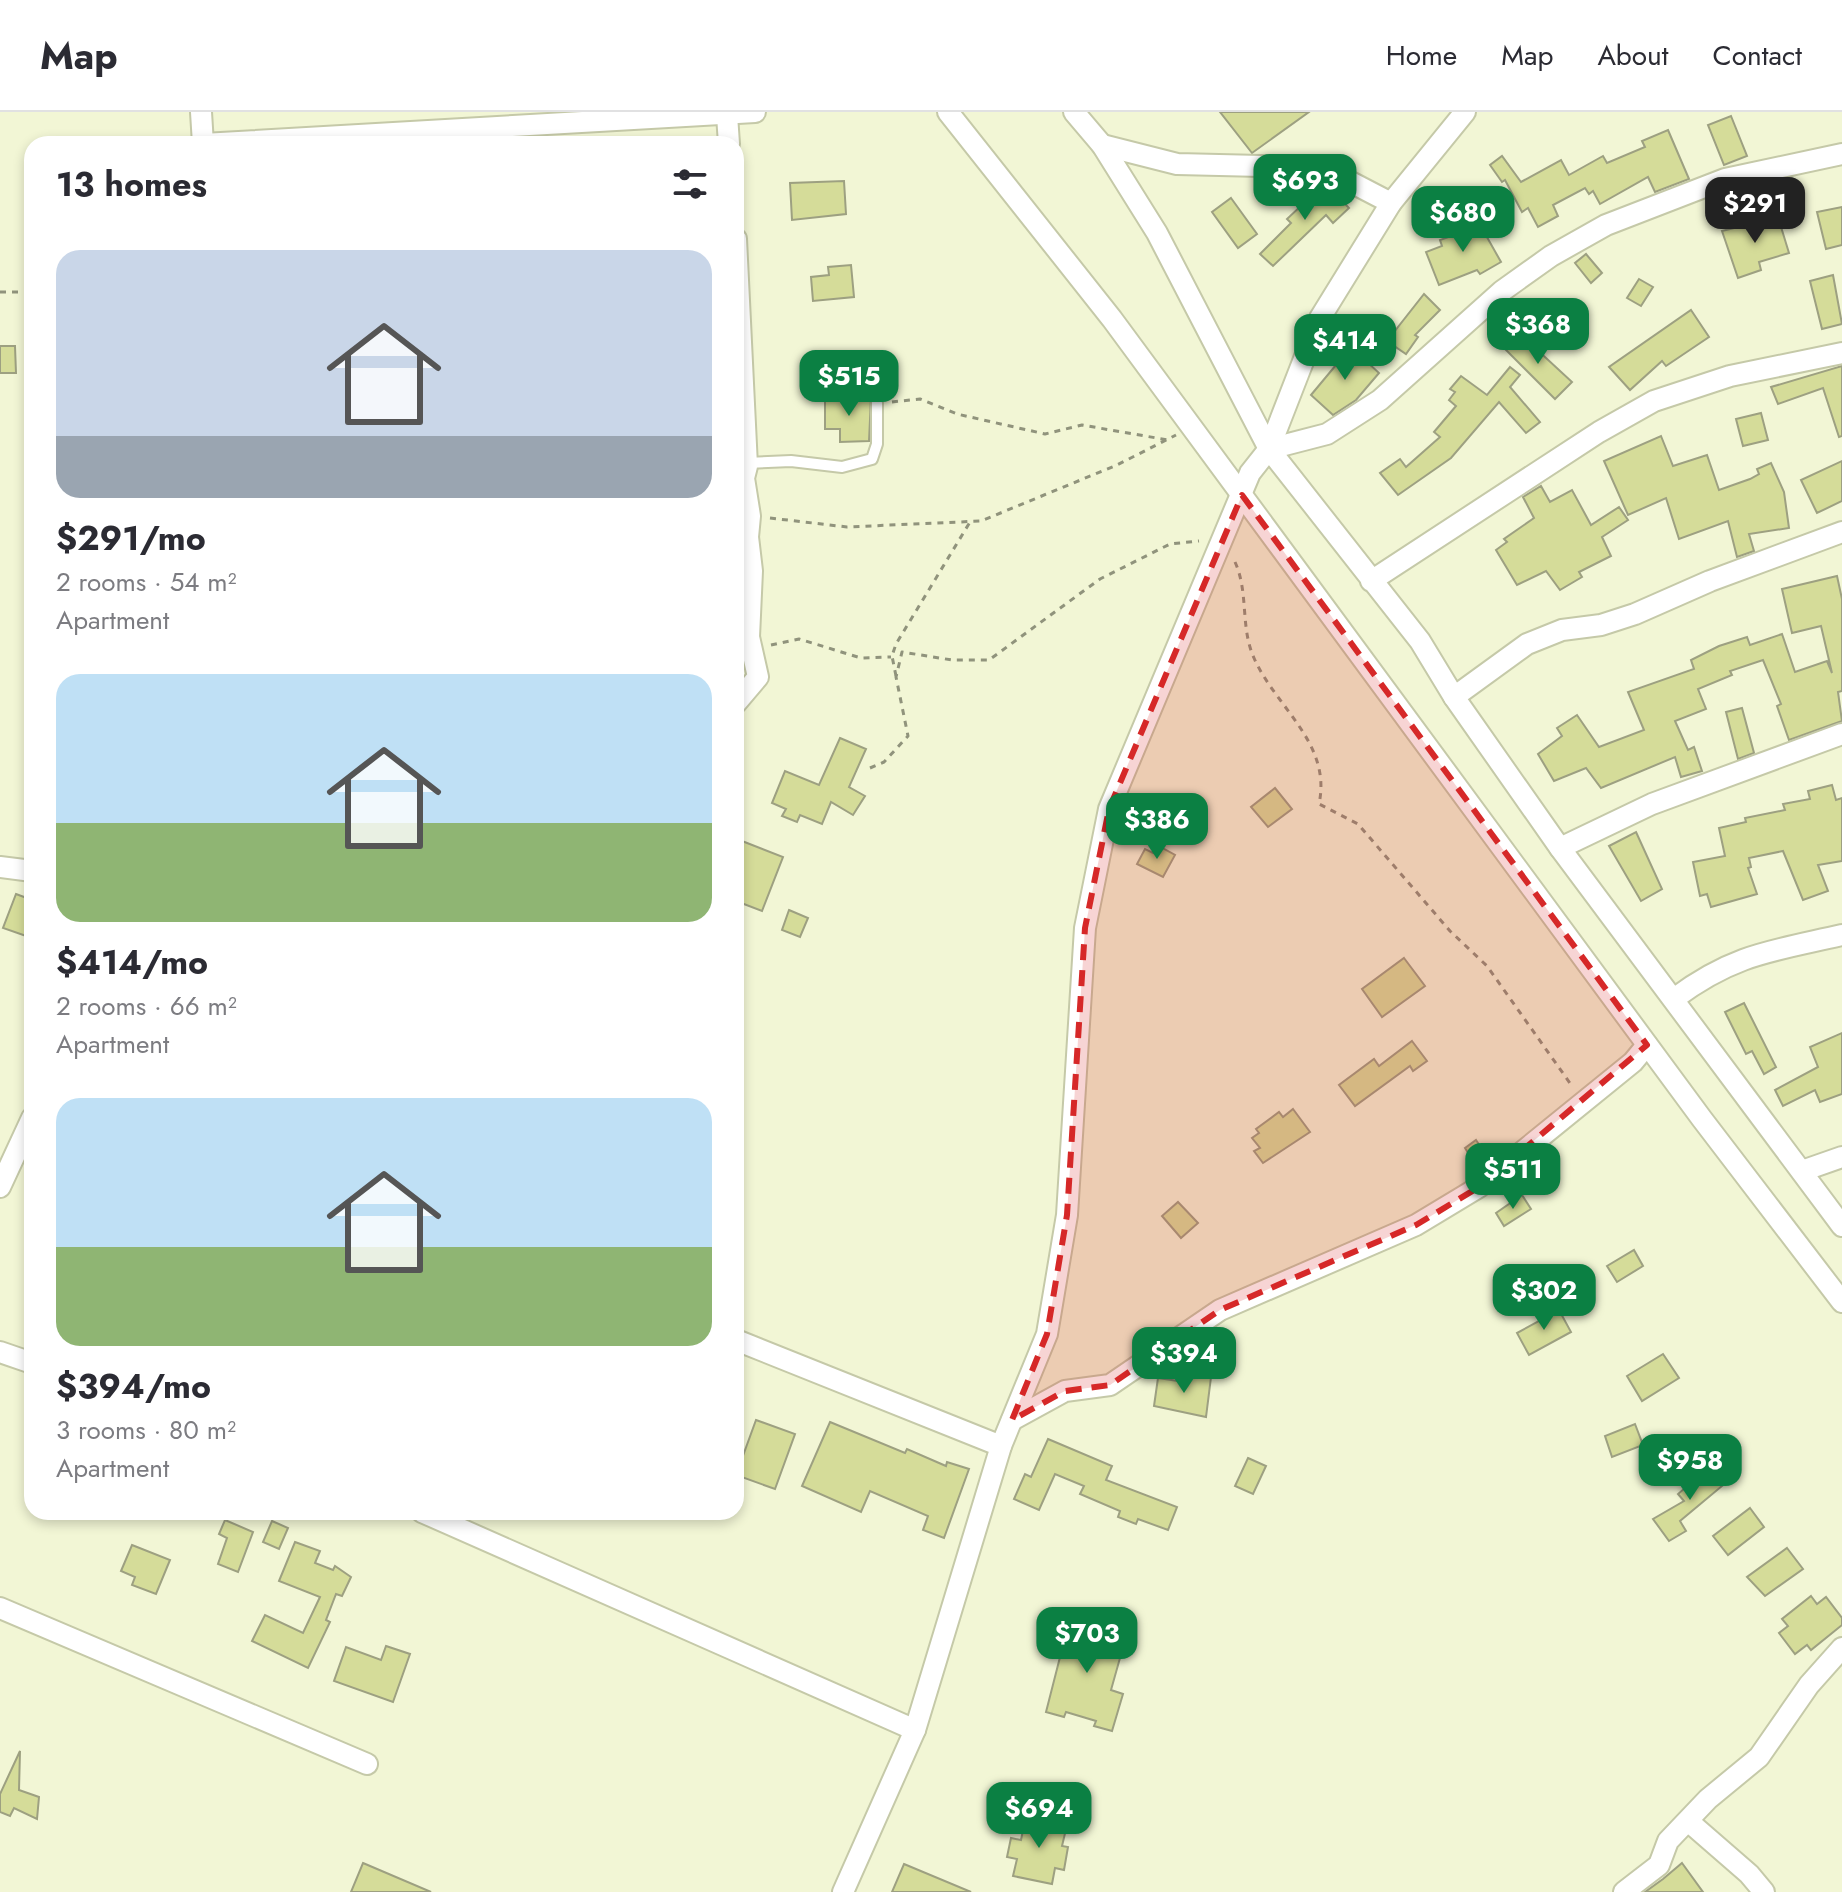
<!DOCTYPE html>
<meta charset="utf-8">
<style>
body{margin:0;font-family:Jost,sans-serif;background:#f7f7f7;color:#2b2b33;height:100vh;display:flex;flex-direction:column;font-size:30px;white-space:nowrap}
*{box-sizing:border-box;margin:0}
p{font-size:26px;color:#7c7c81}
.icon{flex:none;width:44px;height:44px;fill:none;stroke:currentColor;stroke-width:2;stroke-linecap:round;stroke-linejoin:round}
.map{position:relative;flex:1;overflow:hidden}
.drawer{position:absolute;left:24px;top:24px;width:720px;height:1384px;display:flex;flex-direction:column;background:#fff;border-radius:24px;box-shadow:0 4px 12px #0003}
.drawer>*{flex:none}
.price{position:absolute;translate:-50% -68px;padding:0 18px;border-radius:16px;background:#0b8043;color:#fff;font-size:26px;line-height:52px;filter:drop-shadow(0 2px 4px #0008)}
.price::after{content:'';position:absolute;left:50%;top:48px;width:24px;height:18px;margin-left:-12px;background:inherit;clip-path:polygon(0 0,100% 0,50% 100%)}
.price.active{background:#222;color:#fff}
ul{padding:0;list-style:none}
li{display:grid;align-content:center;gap:16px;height:424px;padding:0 32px}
li span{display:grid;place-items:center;height:248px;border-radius:24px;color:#555}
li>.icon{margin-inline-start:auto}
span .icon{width:144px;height:144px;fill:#fffc;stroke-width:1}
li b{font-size:34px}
h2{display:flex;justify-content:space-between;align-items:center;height:96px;padding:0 32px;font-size:34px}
header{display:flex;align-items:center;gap:48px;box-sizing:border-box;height:112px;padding:0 40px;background:#fff;border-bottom:2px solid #e1e1e2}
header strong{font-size:38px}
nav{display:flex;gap:44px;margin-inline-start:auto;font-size:28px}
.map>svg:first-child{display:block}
.building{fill:#d5dc99;stroke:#9da081;stroke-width:2}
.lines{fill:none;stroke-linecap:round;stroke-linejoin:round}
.lane-casing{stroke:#c5c9a8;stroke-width:14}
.street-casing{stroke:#c5c9a8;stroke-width:24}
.path{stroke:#90937c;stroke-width:3;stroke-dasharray:6 6;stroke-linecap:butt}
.lane{stroke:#fff;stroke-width:10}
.street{stroke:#fff;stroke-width:20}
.marked{fill:#d62828;fill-opacity:0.2;stroke:#d62828;stroke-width:6;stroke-dasharray:16 10;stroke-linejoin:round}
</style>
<header>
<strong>Map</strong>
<nav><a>Home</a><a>Map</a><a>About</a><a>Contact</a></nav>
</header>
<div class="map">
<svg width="1842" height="1780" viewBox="0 0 1842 1780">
<rect width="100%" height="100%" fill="#f2f6d5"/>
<!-- building -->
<g class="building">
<polygon points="1220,0 1309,0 1252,41"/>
<polygon points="1731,4 1747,44 1724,53 1708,13"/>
<polygon points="1668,18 1689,67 1655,80 1648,65 1600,92 1593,79 1589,82 1585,76 1553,93 1558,104 1538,115 1528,96 1522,100 1505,68 1502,70 1490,53 1502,44 1521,70 1561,48 1569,63 1603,44 1607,51 1645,35 1642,29"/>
<polygon points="844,69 846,102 792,108 790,71"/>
<polygon points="1322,74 1329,76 1349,96 1333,111 1326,103 1273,154 1260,142 1291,111 1287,107"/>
<polygon points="1231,86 1257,122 1238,136 1212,100"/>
<polygon points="1842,95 1842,133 1826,137 1817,100"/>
<polygon points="1778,105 1789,141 1759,150 1761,158 1738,166 1722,119"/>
<polygon points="1467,111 1470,117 1479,111 1501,150 1480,162 1477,158 1439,173 1426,140 1442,134 1440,128 1457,122 1454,118"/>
<polygon points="1586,142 1602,161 1591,171 1575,151"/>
<polygon points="851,153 854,185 813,189 811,165 829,163 828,155"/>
<polygon points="1833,163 1842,212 1822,217 1810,169"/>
<polygon points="1639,167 1653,175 1641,194 1627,186"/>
<polygon points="1424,182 1440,198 1415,223 1418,225 1406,242 1387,229"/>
<polygon points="1691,198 1709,225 1666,254 1662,249 1630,278 1609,255"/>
<polygon points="1519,221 1572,270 1555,287 1505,237"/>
<polygon points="0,234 15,234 16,261 0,261"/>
<polygon points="1351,235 1379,261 1356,288 1333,303 1311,283"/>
<polygon points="1842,254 1842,324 1839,325 1823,276 1778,292 1771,275"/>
<polygon points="1510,255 1520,263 1510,275 1540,310 1526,321 1499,290 1451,346 1398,383 1380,361 1400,347 1406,355 1440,325 1434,320 1456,294 1449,288 1455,280 1450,277 1461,264 1487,283"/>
<polygon points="871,286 869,329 840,330 840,317 825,317 825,287"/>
<polygon points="1761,301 1768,328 1743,334 1736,307"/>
<polygon points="1661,324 1673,354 1707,343 1719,378 1750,367 1759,362 1757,357 1771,351 1784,380 1789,416 1749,422 1754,439 1737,445 1728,409 1679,427 1666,386 1628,403 1604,349"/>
<polygon points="1842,349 1842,389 1817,401 1801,368"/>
<polygon points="1541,374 1550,390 1572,378 1591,413 1619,395 1628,408 1602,425 1611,444 1579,460 1582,465 1560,478 1546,459 1517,473 1496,438 1507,430 1504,427 1534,406 1523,385"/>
<polygon points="1837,464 1842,487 1842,579 1838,580 1842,609 1789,628 1777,594 1781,592 1763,548 1730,559 1732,563 1698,577 1706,597 1675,609 1688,638 1694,635 1702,659 1681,665 1675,645 1601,676 1586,656 1554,669 1538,642 1562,624 1557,616 1577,603 1599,635 1644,618 1628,580 1694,557 1691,548 1719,534 1747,525 1750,533 1782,522 1795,560 1827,549 1832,561 1821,514 1792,521 1782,477"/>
<polygon points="1742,596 1754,641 1738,647 1726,600"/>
<polygon points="840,626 866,637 849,675 865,684 853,703 831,690 822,712 800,703 797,710 782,704 786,697 772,691 785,659 819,673"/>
<polygon points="1832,673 1836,688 1842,686 1842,749 1818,753 1828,779 1803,788 1783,739 1749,746 1751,755 1748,756 1757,782 1711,795 1707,782 1700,784 1693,750 1725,744 1719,716 1746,710 1745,706 1785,698 1783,692 1810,687 1808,679"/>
<polygon points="1275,676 1292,697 1268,715 1251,695"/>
<polygon points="1636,720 1662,777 1641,789 1609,734"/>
<polygon points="742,729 783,745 762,799 736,789 736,746"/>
<polygon points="1157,733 1175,743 1163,765 1137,752 1145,737 1153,741"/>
<polygon points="16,782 32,788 32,826 3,816"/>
<polygon points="789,798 808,806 800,825 782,818"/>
<polygon points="1404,846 1425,874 1382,905 1362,877"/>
<polygon points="1744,891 1776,955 1764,962 1752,939 1746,942 1725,900"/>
<polygon points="1842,921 1842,982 1820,990 1815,978 1783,994 1775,978 1818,955 1810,935"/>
<polygon points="1412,929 1427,949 1413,959 1410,954 1355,994 1339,973 1374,947 1379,954"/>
<polygon points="1293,997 1310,1020 1263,1051 1254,1039 1260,1036 1252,1026 1259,1021 1256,1017 1279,1000 1283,1005"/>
<polygon points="1476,1028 1490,1049 1479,1058 1465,1036"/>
<polygon points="1522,1083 1531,1097 1504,1114 1496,1101"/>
<polygon points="1178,1090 1198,1111 1181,1126 1162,1104"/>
<polygon points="1634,1138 1643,1154 1617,1170 1607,1154"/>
<polygon points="1559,1198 1571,1220 1529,1243 1517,1221"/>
<polygon points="1663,1242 1679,1266 1642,1289 1627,1264"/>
<polygon points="1186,1262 1211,1265 1206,1305 1154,1294 1158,1266 1185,1270"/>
<polygon points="756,1308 795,1322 775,1377 736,1363"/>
<polygon points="830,1310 905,1341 907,1337 946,1354 947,1350 969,1357 944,1426 923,1418 928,1404 870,1379 861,1400 802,1374"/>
<polygon points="1635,1312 1643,1333 1612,1345 1605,1324"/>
<polygon points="1048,1327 1112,1354 1106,1368 1177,1395 1168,1418 1138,1407 1136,1412 1118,1405 1120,1399 1080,1382 1084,1374 1055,1362 1039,1398 1014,1387 1025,1362 1031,1365"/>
<polygon points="1248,1346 1266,1354 1253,1382 1235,1374"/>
<polygon points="1713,1352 1728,1369 1680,1409 1686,1419 1669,1429 1653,1407 1684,1389 1678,1382"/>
<polygon points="1750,1396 1764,1415 1728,1443 1713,1424"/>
<polygon points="225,1408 253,1420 238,1460 218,1452 227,1426 219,1422"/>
<polygon points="272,1409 288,1416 279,1437 263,1430"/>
<polygon points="295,1430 320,1439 315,1451 333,1458 335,1454 351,1465 342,1484 336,1482 326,1508 330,1510 308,1556 252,1529 265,1503 303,1521 320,1485 279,1469"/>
<polygon points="132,1433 170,1448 156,1482 132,1473 135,1465 121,1459"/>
<polygon points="1787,1436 1803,1457 1765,1484 1747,1465"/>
<polygon points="1811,1484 1817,1492 1826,1485 1842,1506 1842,1513 1811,1538 1807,1533 1795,1542 1779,1521 1788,1514 1782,1507"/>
<polygon points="1070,1506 1120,1521 1113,1544 1120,1546 1111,1578 1123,1582 1112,1619 1094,1614 1096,1609 1066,1600 1064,1605 1046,1600"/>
<polygon points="386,1534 410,1542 393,1590 334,1569 346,1535 381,1548"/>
<polygon points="20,1639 19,1678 39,1685 37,1707 14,1696 10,1704 0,1700 0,1682"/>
<polygon points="1026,1704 1067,1713 1062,1734 1068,1735 1064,1758 1055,1756 1052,1772 1013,1764 1017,1747 1007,1745 1011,1726 1021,1728"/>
<polygon points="363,1751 431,1780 351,1780"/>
<polygon points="1682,1751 1703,1780 1645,1780 1663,1767"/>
<polygon points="904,1752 971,1780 892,1780"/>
</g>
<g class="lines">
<defs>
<polyline id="lane" points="746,351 791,349 842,355 872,347 877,332 877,291"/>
<g id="street">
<polyline points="201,0 203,32"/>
<polyline points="948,0 1112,207 1702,1007 1842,1190"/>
<polyline points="1074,0 1102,33 1157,121 1269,337 1420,529 1454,585 1560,736 1842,1114"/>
<polyline points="727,3 729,32"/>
<polyline points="203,32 755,0"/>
<polyline points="1102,33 1177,52 1300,55 1341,65 1391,91"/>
<polyline points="736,127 747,354 744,366 750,404 748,425 752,459 749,525 758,565 736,591"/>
<polyline points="1269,337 1327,322 1380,288 1502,179 1551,144 1606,113 1725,67 1842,42"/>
<polyline points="1371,469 1599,320 1654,289 1730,264 1842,241"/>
<polyline points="1454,585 1527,532 1562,518 1601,513 1635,502 1710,469 1842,420"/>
<polyline points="1560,736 1652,692 1842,622"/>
<polyline points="0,755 32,759"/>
<path d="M1675 886C1734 842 1772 839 1842 823"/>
<polyline points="1802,1059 1842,1045"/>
<polyline points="0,1075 32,1006"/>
<polyline points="736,1228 1001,1334"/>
<polyline points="0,1240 32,1251"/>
<polyline points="1012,1308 1065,1279 1110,1273 1220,1198 1416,1113 1479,1075 1633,950 1647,933"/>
<polyline points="422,1400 915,1618"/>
<polyline points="0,1496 367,1652"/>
<polyline points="1688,1709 1749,1762 1764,1780"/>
<polyline points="843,1780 915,1618 1001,1334 1047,1222 1067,1103 1085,816 1109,697 1250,361 1269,337 1320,206 1391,91 1465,0"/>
<polyline points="1624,1780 1659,1753 1668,1729 1708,1687 1759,1645 1809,1573 1842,1536"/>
</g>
</defs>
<!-- lane casing -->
<use href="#lane" class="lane-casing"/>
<!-- street casing -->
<use href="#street" class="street-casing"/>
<!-- path -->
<g class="path">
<polyline points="0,180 32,180"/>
<polyline points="892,290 920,287 957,302 1045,322 1082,313 1168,328"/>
<polyline points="770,406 847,415 981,409 1117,353 1176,323"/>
<path d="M1235 450C1249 481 1240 515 1254 546 1276 596 1332 631 1319 692L1358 712 1450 819 1487 854 1572 974"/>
<polyline points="771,533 799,527 861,546 891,545"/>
<polyline points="896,564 892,544 896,532 970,410"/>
<polyline points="870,656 884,650 908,624 896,565 902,540 952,548 989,548 1100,467 1170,432 1199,429"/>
</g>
<!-- lane -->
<use href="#lane" class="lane"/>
<!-- street -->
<use href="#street" class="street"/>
</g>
<!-- marked area -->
<path class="marked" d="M1242 383 1647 933 1479 1075 1416 1113 1220 1198 1110 1273 1065 1279 1012 1308 1047 1222 1067 1103 1085 816 1109 697Z"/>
</svg>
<b class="price" style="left:1305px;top:110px">$693</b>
<b class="price active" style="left:1755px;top:133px">$291</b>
<b class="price" style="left:1463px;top:142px">$680</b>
<b class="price" style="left:1538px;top:254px">$368</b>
<b class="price" style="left:1345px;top:270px">$414</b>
<b class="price" style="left:849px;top:306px">$515</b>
<b class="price" style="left:1157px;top:749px">$386</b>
<b class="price" style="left:1513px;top:1099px">$511</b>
<b class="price" style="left:1544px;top:1220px">$302</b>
<b class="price" style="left:1184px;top:1283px">$394</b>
<b class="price" style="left:1690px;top:1390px">$958</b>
<b class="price" style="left:1087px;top:1563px">$703</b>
<b class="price" style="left:1039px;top:1738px">$694</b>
<section class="drawer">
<h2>13 homes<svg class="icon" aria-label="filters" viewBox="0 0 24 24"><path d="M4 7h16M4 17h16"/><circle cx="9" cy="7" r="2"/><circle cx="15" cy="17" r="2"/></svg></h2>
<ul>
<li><span style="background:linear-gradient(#c9d6e8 75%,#9aa5b1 0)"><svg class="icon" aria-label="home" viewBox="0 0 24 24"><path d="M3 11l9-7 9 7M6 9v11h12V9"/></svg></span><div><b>$291/mo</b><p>2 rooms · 54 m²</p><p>Apartment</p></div></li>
<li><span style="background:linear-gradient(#bfe0f5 60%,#8fb573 0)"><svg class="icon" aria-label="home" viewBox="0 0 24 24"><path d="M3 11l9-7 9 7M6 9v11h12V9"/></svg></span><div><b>$414/mo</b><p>2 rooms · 66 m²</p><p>Apartment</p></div></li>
<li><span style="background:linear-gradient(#bfe0f5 60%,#8fb573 0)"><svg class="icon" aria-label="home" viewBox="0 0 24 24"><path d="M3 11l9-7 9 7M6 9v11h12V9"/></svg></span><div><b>$394/mo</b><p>3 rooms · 80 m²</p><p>Apartment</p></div></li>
</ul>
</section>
</div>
